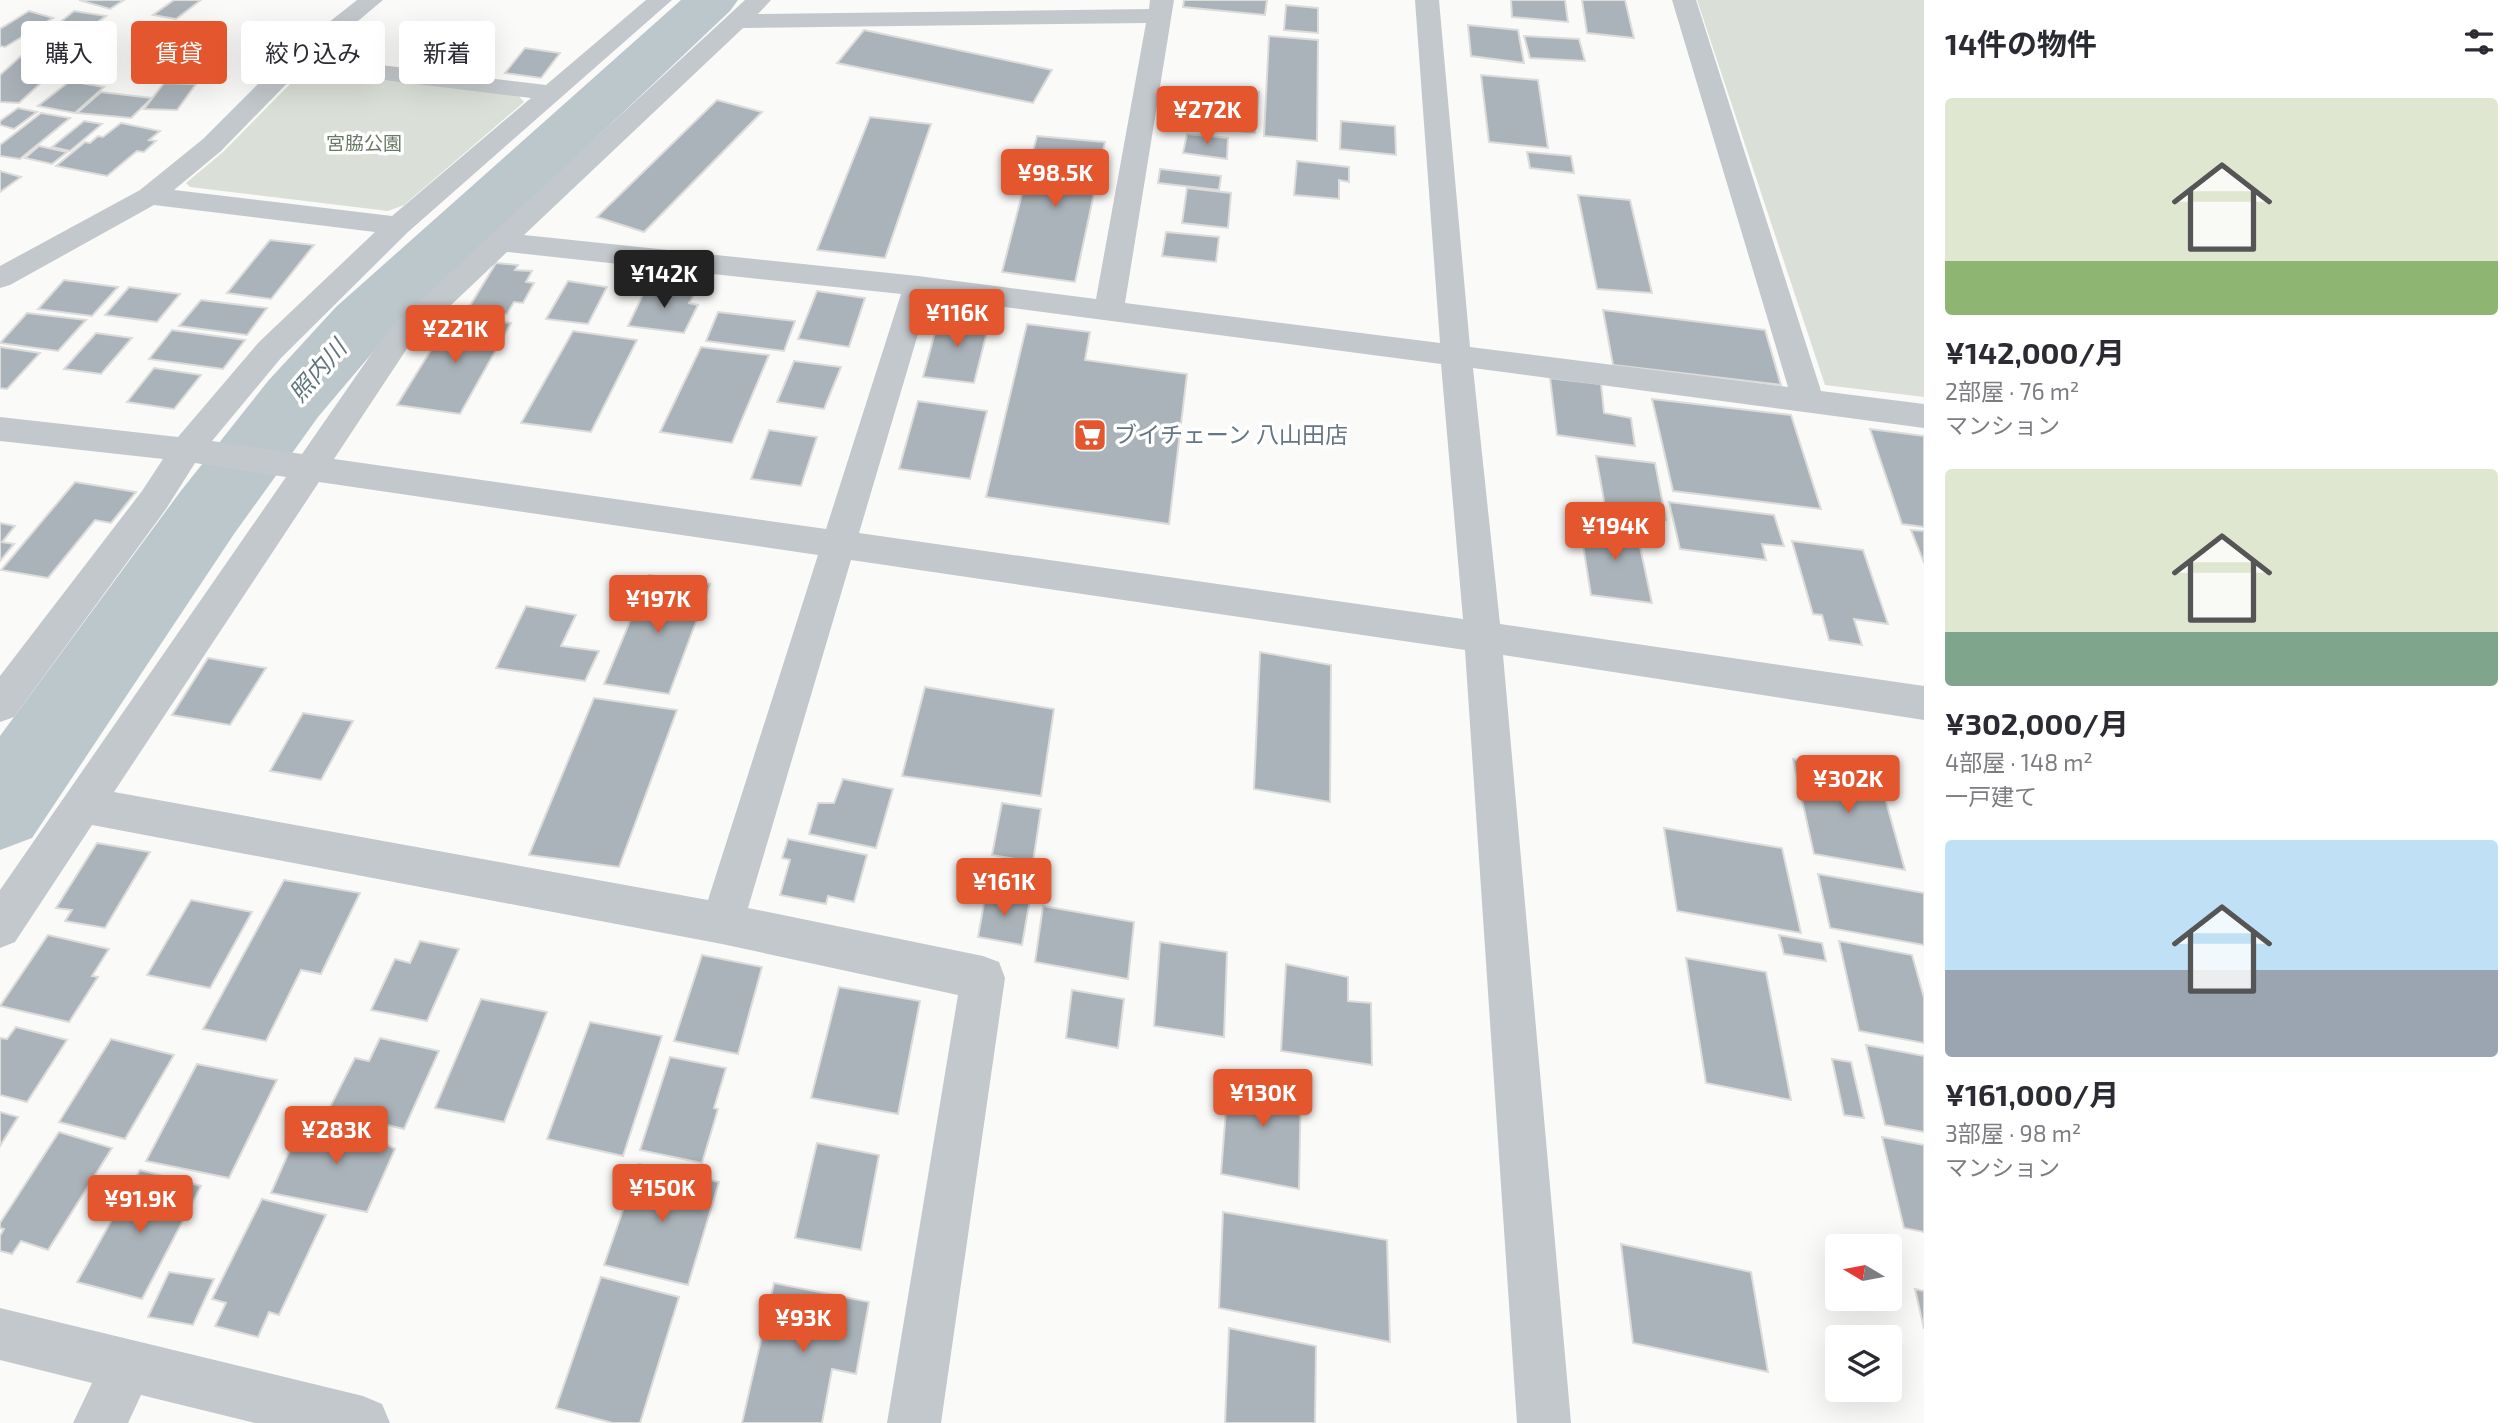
<!DOCTYPE html>
<html lang="ja">
<meta charset="utf-8">
<style>
body{margin:0;font-family:"Exo 2","Noto Sans JP",sans-serif;background:#f7f7f7;color:#2b2b33;height:100vh;display:flex;flex-direction:column;font-size:26px;white-space:nowrap}
*{box-sizing:border-box;margin:0}
p{font-size:23px;color:#7c7c81}
.icon{flex:none;width:38px;height:38px;fill:none;stroke:currentColor;stroke-width:2;stroke-linecap:round;stroke-linejoin:round}
.map{position:relative;flex:1;overflow:hidden}
.panel{display:flex;flex-direction:column;background:#fff;width:595px}
.panel>*{flex:none}
.guide{position:absolute;left:21px;top:21px;width:665px;height:63px;display:flex;gap:14px}
.needle{width:46px;rotate:280deg}
.fabs{position:absolute;left:1825px;top:1234px;display:grid;gap:14px}
.fabs a{display:grid;place-items:center;width:77px;height:77px;border-radius:7px;background:#fff;box-shadow:0 7px 28px #0002;font-size:35px}
.price{position:absolute;translate:-50% -60px;padding:0 16px;border-radius:7px;background:#e4572e;color:#fff;font-size:23px;line-height:46px;filter:drop-shadow(0 2px 4px #0008)}
.price::after{content:'';position:absolute;left:50%;top:42px;width:21px;height:16px;margin-left:-10px;background:inherit;clip-path:polygon(0 0,100% 0,50% 100%)}
.price.selected{background:#222;color:#fff}
ul{padding:0;list-style:none}
li{display:grid;align-content:center;gap:14px;height:371px;padding:0 21px}
li span{display:grid;place-items:center;height:217px;border-radius:7px;color:#555}
li>.icon{margin-inline-start:auto}
span .icon{width:126px;height:126px;fill:#fffc;stroke-width:1}
li b{font-size:30px}
h2{display:flex;justify-content:space-between;align-items:center;height:84px;padding:0 21px;font-size:30px}
.tag{padding:0 24px;border-radius:7px;background:#fff;box-shadow:0 7px 28px #0002;font-size:24px;line-height:63px}
.tag.selected{background:#e4572e;color:#fff}
main{display:flex;flex:1;min-height:0}
.map>svg:first-child{display:block}
.green{fill:#dadfd7}
.lines{fill:none;stroke-linecap:round;stroke-linejoin:round}
.river{fill:#bbc7cb;fill-rule:evenodd}
.building{fill:#aab3b9;stroke:#dcdcda;stroke-width:2}
.minor{fill:#c3c8cc;fill-rule:evenodd}
.labels{text-anchor:middle;stroke-width:7;stroke-linejoin:round;paint-order:stroke}
.far-park-label{font-size:19px;fill:#687a64;stroke:#fff}
.poi-label{font-size:23px;fill:#657683;stroke:#fff;text-anchor:start}
.water-label{font-size:24px;font-style:italic;fill:#60757c;stroke:#fff}
</style>
<main>
<div class="map">
<svg width="1924" height="1423" viewBox="0 0 1924 1423">
<rect width="100%" height="100%" fill="#fafaf8"/>
<!-- green -->
<g class="green">
<polygon points="1697,0 1924,0 1924,397 1825,385"/>
<polygon points="317,73 518,95 524,102 404,205 388,211 190,187 186,183 223,152 298,76"/>
</g>
<g class="lines">
<!-- river -->
<polygon class="river" points="681,0 738,0 730,11 384,339 318,417 234,534 32,838 0,850 0,736 180,492 268,381 336,307"/>
</g>
<!-- building -->
<g class="building">
<polygon points="79,0 124,0 110,9"/>
<polygon points="174,0 201,0 176,19 153,15"/>
<polygon points="1184,0 1267,0 1265,15 1183,7"/>
<polygon points="1511,0 1565,0 1568,22 1512,17"/>
<polygon points="1582,0 1625,0 1634,38 1587,33"/>
<polygon points="1286,5 1318,8 1318,33 1284,30"/>
<polygon points="29,11 53,18 5,47 0,46 0,29"/>
<polygon points="74,11 106,16 95,24 103,26 65,56 26,50"/>
<polygon points="1468,25 1518,30 1524,63 1471,56"/>
<polygon points="864,30 1052,70 1033,103 837,63"/>
<polygon points="1269,36 1318,40 1317,141 1264,136"/>
<polygon points="1524,36 1579,39 1585,61 1530,58"/>
<polygon points="525,48 560,53 541,78 505,73"/>
<polygon points="21,56 67,59 19,103 0,102 0,75"/>
<polygon points="1481,75 1538,80 1548,148 1489,142"/>
<polygon points="70,81 104,87 75,113 38,106"/>
<polygon points="164,83 196,84 177,110 144,109"/>
<polygon points="1208,87 1259,92 1255,133 1204,127"/>
<polygon points="101,92 152,98 131,118 77,113"/>
<polygon points="717,100 762,112 644,232 597,217"/>
<polygon points="18,108 37,112 14,129 0,125 0,121"/>
<polygon points="41,113 70,118 20,159 0,156 0,145"/>
<polygon points="870,117 931,124 885,258 817,250"/>
<polygon points="84,121 102,124 70,151 52,147"/>
<polygon points="1341,121 1395,126 1396,155 1340,149"/>
<polygon points="121,123 160,131 149,140 156,141 144,152 137,151 107,176 56,166 85,142 90,143 98,136 103,137"/>
<polygon points="1187,134 1228,138 1227,159 1183,153"/>
<polygon points="1037,136 1105,142 1075,282 1002,272"/>
<polygon points="39,146 67,152 52,164 25,158"/>
<polygon points="1527,152 1571,156 1574,173 1530,168"/>
<polygon points="1297,161 1349,167 1349,182 1339,180 1339,199 1294,195"/>
<polygon points="1160,169 1221,176 1219,190 1158,183"/>
<polygon points="0,171 21,177 0,192"/>
<polygon points="1187,188 1231,193 1228,228 1182,223"/>
<polygon points="1578,195 1630,200 1652,293 1597,289"/>
<polygon points="1166,232 1219,237 1216,262 1162,256"/>
<polygon points="270,240 314,245 271,299 227,293"/>
<polygon points="496,263 518,265 515,270 532,271 526,282 534,283 523,303 514,302 507,314 468,309"/>
<polygon points="64,280 118,287 92,316 38,309"/>
<polygon points="568,281 607,287 588,324 546,319"/>
<polygon points="647,286 695,293 689,303 698,305 684,333 628,326"/>
<polygon points="129,287 180,294 157,322 105,315"/>
<polygon points="817,291 865,298 849,347 798,339"/>
<polygon points="201,300 267,308 247,335 179,326"/>
<polygon points="1603,310 1765,330 1781,385 1613,365"/>
<polygon points="718,312 795,321 784,351 706,341"/>
<polygon points="27,313 86,320 58,351 0,343"/>
<polygon points="940,314 990,320 974,383 923,377"/>
<polygon points="452,316 511,323 460,414 397,405"/>
<polygon points="1027,324 1090,332 1085,360 1187,374 1169,524 986,497"/>
<polygon points="172,330 245,340 223,369 149,359"/>
<polygon points="573,331 637,340 591,432 521,423"/>
<polygon points="96,333 132,338 101,374 64,369"/>
<polygon points="0,347 40,353 7,389 0,388"/>
<polygon points="701,347 769,355 732,443 660,432"/>
<polygon points="794,361 841,367 824,409 777,402"/>
<polygon points="154,368 201,375 174,409 127,402"/>
<polygon points="1550,378 1601,384 1604,413 1631,418 1635,446 1557,435"/>
<polygon points="1652,399 1791,415 1821,509 1673,491"/>
<polygon points="918,401 987,411 970,479 899,469"/>
<polygon points="1870,429 1924,436 1924,527 1902,524"/>
<polygon points="769,430 817,437 801,486 751,479"/>
<polygon points="1596,456 1655,463 1666,520 1606,512"/>
<polygon points="75,482 136,492 111,523 95,520 48,578 1,570"/>
<polygon points="1669,502 1774,515 1784,546 1762,544 1766,560 1680,549"/>
<polygon points="1579,520 1636,528 1652,603 1591,595"/>
<polygon points="0,523 15,526 2,542 14,544 0,561"/>
<polygon points="1911,530 1924,531 1924,563"/>
<polygon points="1792,541 1863,550 1888,624 1854,619 1862,645 1829,640 1822,615 1813,614"/>
<polygon points="649,575 710,584 669,694 604,684"/>
<polygon points="526,606 576,615 561,646 599,651 585,681 496,668"/>
<polygon points="1260,652 1331,665 1330,802 1254,789"/>
<polygon points="208,658 266,668 230,725 172,715"/>
<polygon points="925,687 1054,709 1041,796 902,776"/>
<polygon points="594,698 677,710 619,867 529,855"/>
<polygon points="303,713 353,721 321,780 270,771"/>
<polygon points="1793,759 1878,773 1905,870 1814,854"/>
<polygon points="843,779 893,789 876,848 809,834 818,803 834,803"/>
<polygon points="1002,803 1041,809 1033,862 992,855"/>
<polygon points="1664,828 1782,848 1801,933 1677,911"/>
<polygon points="788,839 867,855 854,902 828,896 826,904 780,895 790,860 782,858"/>
<polygon points="97,843 150,852 105,928 65,921 72,910 56,908"/>
<polygon points="1818,874 1924,893 1924,945 1830,928"/>
<polygon points="284,880 360,893 321,974 301,970 266,1041 203,1029"/>
<polygon points="986,892 1030,899 1022,945 978,937"/>
<polygon points="191,900 252,912 210,988 147,975"/>
<polygon points="1043,906 1134,922 1128,979 1035,962"/>
<polygon points="48,935 109,949 92,976 98,977 69,1022 0,1006"/>
<polygon points="1779,935 1822,943 1826,961 1784,954"/>
<polygon points="420,941 459,949 427,1021 371,1010 395,959 410,963"/>
<polygon points="1839,941 1912,955 1924,998 1924,1043 1859,1031"/>
<polygon points="1160,942 1227,952 1224,1037 1154,1026"/>
<polygon points="702,955 762,967 738,1054 674,1041"/>
<polygon points="1686,958 1766,972 1791,1100 1706,1083"/>
<polygon points="1286,964 1348,977 1348,1001 1371,1003 1372,1065 1281,1051"/>
<polygon points="839,987 920,1001 898,1114 811,1098"/>
<polygon points="1072,990 1124,999 1118,1048 1066,1038"/>
<polygon points="481,999 547,1012 504,1122 435,1108"/>
<polygon points="590,1022 662,1036 623,1156 547,1139"/>
<polygon points="16,1027 67,1040 27,1102 0,1095 0,1038 7,1039"/>
<polygon points="380,1038 439,1051 404,1129 328,1111 355,1058 369,1061"/>
<polygon points="111,1039 174,1055 125,1139 59,1122"/>
<polygon points="1866,1045 1924,1056 1924,1132 1885,1125"/>
<polygon points="670,1057 726,1068 714,1108 718,1109 702,1163 640,1150"/>
<polygon points="1832,1059 1851,1062 1864,1118 1844,1115"/>
<polygon points="197,1064 277,1080 229,1178 146,1161"/>
<polygon points="1229,1070 1301,1082 1299,1189 1221,1174"/>
<polygon points="0,1112 18,1117 0,1146"/>
<polygon points="315,1118 386,1132 384,1143 395,1149 367,1212 271,1193 295,1138 305,1138"/>
<polygon points="59,1132 112,1148 48,1250 21,1241 12,1254 0,1251 0,1236 4,1229 0,1228 0,1223"/>
<polygon points="1882,1137 1924,1145 1924,1232 1904,1228"/>
<polygon points="817,1143 879,1155 861,1250 795,1238"/>
<polygon points="639,1164 719,1182 688,1285 604,1265"/>
<polygon points="140,1170 201,1186 142,1299 77,1282"/>
<polygon points="262,1199 326,1215 279,1315 269,1312 258,1337 215,1326 226,1303 212,1299"/>
<polygon points="1223,1212 1387,1240 1390,1342 1219,1308"/>
<polygon points="1621,1244 1751,1272 1768,1372 1633,1343"/>
<polygon points="169,1272 214,1279 193,1325 148,1317"/>
<polygon points="601,1277 679,1297 640,1423 613,1423 556,1408"/>
<polygon points="774,1283 869,1302 856,1374 832,1369 822,1423 742,1423"/>
<polygon points="1915,1289 1924,1291 1924,1329"/>
<polygon points="1229,1328 1316,1346 1315,1423 1225,1423"/>
</g>
<g class="lines">
<!-- minor -->
<g class="minor">
<path d="M357 0H383L315 57 546 85 646 0H672L408 232 281 358 212 441 302 454 388 330 745 0H771L758 14 1149 9 1150 0H1174L1125 303 1440 343 1415 0H1439L1470 347 1788 387 1672 0H1696L1821 391 1924 404V428L1473 368 1500 624 1924 686V720L1503 655 1571 1423H1517L1465 650 851 560 748 908 983 956 999 962 1005 978 941 1423H887L958 995 722 944 92 825 15 942 0 948V890L286 477 195 463 166 509 14 717 0 722V676L142 491 163 459 0 441V417L178 437 259 342 375 232 154 205 10 285 0 288V266L140 190 203 139 285 57ZM1146 23 1096 299 918 276 524 235 743 28ZM300 70 531 98 392 216 174 190 221 151ZM507 252 901 294 826 529 334 459 410 344ZM929 297 1441 364 1463 619 859 533ZM319 482 818 555 708 900 114 792Z"/>
<polygon points="0,1308 363,1396 382,1404 390,1423 255,1423 141,1395 128,1423 73,1423 92,1383 0,1360"/>
</g>
</g>
<!-- icons -->
<defs>
<symbol id="supermarket-square" viewBox="-11 -11 22 22"><rect x="-9" y="-9" width="18" height="18" rx="4" fill="#e4572e" stroke="#fff"/><path d="M-6-5.5h2.5l.6 2H6L4.5 2H-2.5L-4.4-4H-6ZM-1.5 3.2a1.3 1.3 0 1 0 .1 0ZM3 3.2a1.3 1.3 0 1 0 .1 0Z" fill="#fff"/></symbol>
</defs>
<g fill-rule="evenodd">
<use href="#supermarket-square" x="1071" y="416" width="38" height="38"/>
</g>
<g class="labels">
<!-- far-park labels -->
<g class="far-park-label">
<text x="364" y="150">宮脇公園</text>
</g>
<!-- poi labels -->
<g class="poi-label">
<text x="1114" y="443">ブイチェーン 八山田店</text>
</g>
<!-- water labels -->
<g class="water-label">
<text transform="translate(318 371) rotate(-49)" y="8">照内川</text>
</g>
</g>
</svg>
<div class="fabs">
<a><svg class="needle" viewBox="-14 -14 28 28"><path d="M0-13l5 13h-10z" fill="#e53935"/><path d="M0 13l5-13h-10z" fill="#7c7c81"/></svg></a>
<a><svg class="icon" aria-label="layers" viewBox="0 0 24 24"><path d="M12 4l9 5-9 5-9-5zM3 14l9 5 9-5"/></svg></a>
</div>
<b class="price" style="left:1207px;top:146px">¥272K</b>
<b class="price" style="left:1055px;top:209px">¥98.5K</b>
<b class="price selected" style="left:664px;top:310px">¥142K</b>
<b class="price" style="left:957px;top:349px">¥116K</b>
<b class="price" style="left:455px;top:365px">¥221K</b>
<b class="price" style="left:1615px;top:562px">¥194K</b>
<b class="price" style="left:658px;top:635px">¥197K</b>
<b class="price" style="left:1848px;top:815px">¥302K</b>
<b class="price" style="left:1004px;top:918px">¥161K</b>
<b class="price" style="left:1263px;top:1129px">¥130K</b>
<b class="price" style="left:336px;top:1166px">¥283K</b>
<b class="price" style="left:662px;top:1224px">¥150K</b>
<b class="price" style="left:140px;top:1235px">¥91.9K</b>
<b class="price" style="left:803px;top:1354px">¥93K</b>
<div class="guide">
<a class="tag">購入</a>
<a class="tag selected">賃貸</a>
<a class="tag">絞り込み</a>
<a class="tag">新着</a>
</div>
</div>
<section class="panel">
<h2>14件の物件<svg class="icon" aria-label="filters" viewBox="0 0 24 24"><path d="M4 7h16M4 17h16"/><circle cx="9" cy="7" r="2"/><circle cx="15" cy="17" r="2"/></svg></h2>
<ul>
<li><span style="background:linear-gradient(#dfe7d0 75%,#8fb573 0)"><svg class="icon" aria-label="home" viewBox="0 0 24 24"><path d="M3 11l9-7 9 7M6 9v11h12V9"/></svg></span><div><b>¥142,000/月</b><p>2部屋 · 76 m²</p><p>マンション</p></div></li>
<li><span style="background:linear-gradient(#dfe7d0 75%,#7fa58c 0)"><svg class="icon" aria-label="home" viewBox="0 0 24 24"><path d="M3 11l9-7 9 7M6 9v11h12V9"/></svg></span><div><b>¥302,000/月</b><p>4部屋 · 148 m²</p><p>一戸建て</p></div></li>
<li><span style="background:linear-gradient(#bfe0f5 60%,#9aa5b1 0)"><svg class="icon" aria-label="home" viewBox="0 0 24 24"><path d="M3 11l9-7 9 7M6 9v11h12V9"/></svg></span><div><b>¥161,000/月</b><p>3部屋 · 98 m²</p><p>マンション</p></div></li>
</ul>
</section>
</main>
